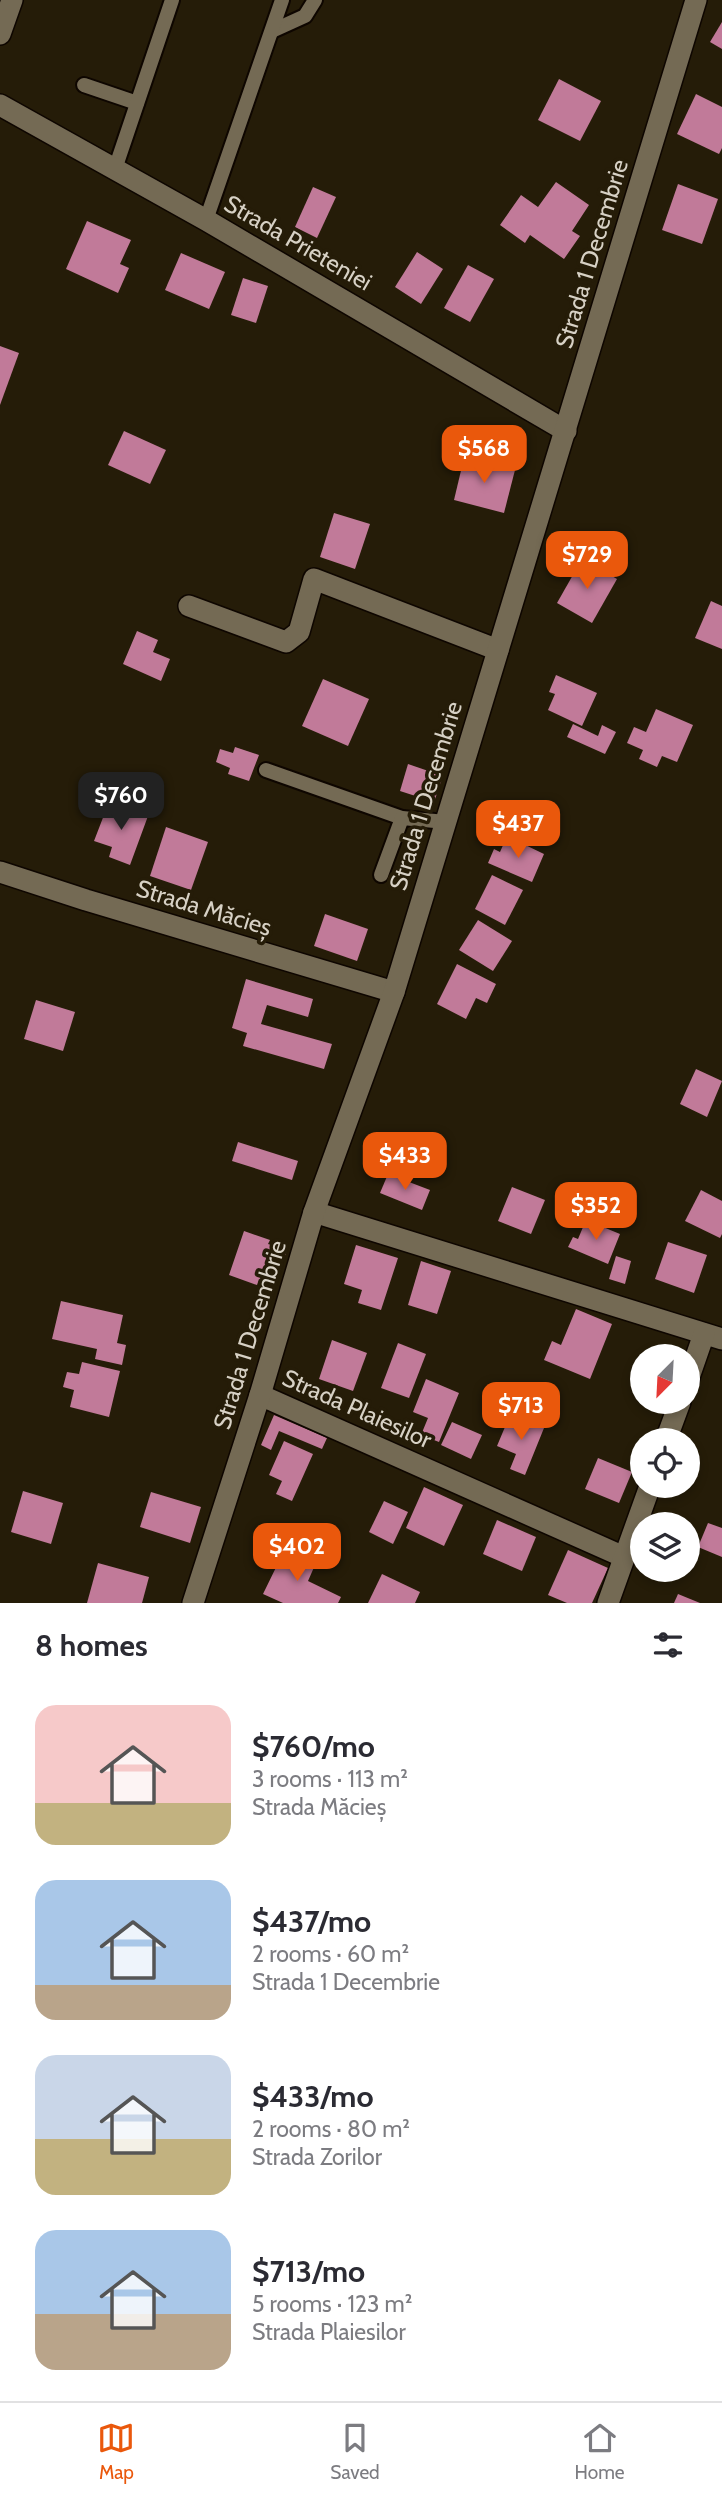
<!DOCTYPE html>
<meta charset="utf-8">
<style>
body{margin:0;font-family:Cabin,sans-serif;background:#f7f7f7;color:#2b2b33;height:100vh;display:flex;flex-direction:column;font-size:26px;white-space:nowrap}
*{box-sizing:border-box;margin:0}
p{font-size:23px;color:#7c7c81}
.icon{flex:none;width:38px;height:38px;fill:none;stroke:currentColor;stroke-width:2;stroke-linecap:round;stroke-linejoin:round}
.map{position:relative;height:1603px;overflow:hidden}
.drawer{display:flex;flex-direction:column;background:#fff;flex:1}
.drawer>*{flex:none}
.needle{width:46px;rotate:204deg}
.controls{position:absolute;left:630px;top:1344px;display:grid;gap:14px}
.controls a{display:grid;place-items:center;width:70px;height:70px;border-radius:50%;background:#fff;box-shadow:0 4px 10px #0003;font-size:35px}
.price{position:absolute;translate:-50% -60px;padding:0 16px;border-radius:14px;background:#ea580c;color:#fff;font-size:23px;line-height:46px;filter:drop-shadow(0 2px 4px #0008)}
.price::after{content:'';position:absolute;left:50%;top:42px;width:21px;height:16px;margin-left:-10px;background:inherit;clip-path:polygon(0 0,100% 0,50% 100%)}
.price.current{background:#222;color:#fff}
ul{padding:0;list-style:none}
li{display:flex;align-items:center;gap:21px;height:175px;padding:0 35px}
li span{display:grid;place-items:center;flex:none;width:196px;height:140px;border-radius:21px;color:#555}
li>.icon{margin-inline-start:auto}
span .icon{width:84px;height:84px;fill:#fffc;stroke-width:1}
li b{font-size:30px}
h2{display:flex;justify-content:space-between;align-items:center;height:84px;padding:0 35px;font-size:30px}
.tabs{display:flex;justify-content:space-around;align-items:center;height:98px;border-top:2px solid #e1e1e2;background:#fff;font-size:19px;color:#7c7c81}
.tabs a{display:grid;justify-items:center;gap:4px}
.tabs .current{color:#ea580c}
.map>svg:first-child{display:block}
.building{fill:#c17a99}
.lines{fill:none;stroke-linecap:round;stroke-linejoin:round}
.lane-casing{stroke:#0e0600;stroke-width:18}
.street-casing{stroke:#0e0600;stroke-width:24}
.lane{stroke:#746a54;stroke-width:14}
.street{stroke:#746a54;stroke-width:21}
.labels{text-anchor:middle;stroke-width:7;stroke-linejoin:round;paint-order:stroke}
.street-label{font-size:24px;fill:#d7d1c5;stroke:#251c08}
</style>
<div class="map">
<svg width="722" height="1603" viewBox="0 0 722 1603">
<rect width="100%" height="100%" fill="#251c08"/>
<!-- building -->
<g class="building">
<polygon points="722,22 722,49 710,42"/>
<polygon points="559,79 601,101 580,141 538,120"/>
<polygon points="696,94 722,107 722,148 719,154 677,134"/>
<polygon points="556,182 589,205 572,231 580,236 564,259 530,235 525,243 500,225 521,195 538,207"/>
<polygon points="678,184 718,199 702,244 662,230"/>
<polygon points="313,187 336,197 317,238 295,227"/>
<polygon points="87,221 131,240 120,264 129,268 118,293 66,269"/>
<polygon points="417,252 443,269 421,304 395,287"/>
<polygon points="181,253 225,272 209,309 165,290"/>
<polygon points="468,265 494,279 470,322 444,308"/>
<polygon points="243,278 268,286 256,323 231,315"/>
<polygon points="0,346 19,353 0,405"/>
<polygon points="124,431 166,450 150,484 108,465"/>
<polygon points="464,458 515,470 504,513 454,500"/>
<polygon points="334,513 370,524 355,569 320,557"/>
<polygon points="582,559 617,579 592,623 557,603"/>
<polygon points="711,601 722,606 722,649 695,638"/>
<polygon points="137,631 158,640 153,652 170,659 161,681 123,664"/>
<polygon points="556,675 597,693 582,726 548,710 555,694 549,692"/>
<polygon points="323,679 369,699 348,746 302,726"/>
<polygon points="656,709 693,725 677,762 662,756 657,767 639,759 643,750 627,743 634,727 646,732"/>
<polygon points="573,724 598,736 602,725 616,732 605,754 567,737"/>
<polygon points="235,747 259,755 249,781 228,774 230,768 216,762 220,749 233,753"/>
<polygon points="408,764 443,776 434,802 400,791"/>
<polygon points="109,802 148,816 130,865 109,857 112,847 94,841"/>
<polygon points="166,827 208,842 191,890 150,876"/>
<polygon points="519,842 544,854 532,882 488,863 494,849 500,852 504,843 516,848"/>
<polygon points="492,875 523,890 505,925 475,909"/>
<polygon points="325,914 368,929 357,961 314,946"/>
<polygon points="478,920 512,941 493,971 459,950"/>
<polygon points="457,964 496,984 487,1003 476,998 466,1019 437,1004"/>
<polygon points="246,979 313,999 308,1017 267,1005 261,1024 332,1044 324,1069 243,1046 247,1033 232,1028"/>
<polygon points="36,1000 75,1012 63,1051 24,1039"/>
<polygon points="696,1069 722,1081 707,1117 680,1104"/>
<polygon points="238,1142 298,1161 292,1180 232,1161"/>
<polygon points="388,1174 430,1190 422,1210 380,1193"/>
<polygon points="512,1187 545,1200 531,1234 498,1221"/>
<polygon points="701,1190 722,1201 722,1234 720,1238 685,1221"/>
<polygon points="586,1220 620,1234 608,1264 568,1247 573,1237 578,1239"/>
<polygon points="244,1231 270,1240 268,1244 287,1250 275,1284 259,1279 257,1285 229,1275"/>
<polygon points="668,1242 707,1255 694,1293 655,1279"/>
<polygon points="356,1245 398,1258 381,1310 358,1303 362,1290 344,1284"/>
<polygon points="616,1256 631,1261 625,1284 609,1279"/>
<polygon points="421,1261 451,1271 437,1314 408,1305"/>
<polygon points="61,1301 123,1315 117,1343 126,1345 122,1365 95,1359 97,1349 52,1339"/>
<polygon points="576,1309 612,1324 590,1379 544,1360 552,1341 561,1345"/>
<polygon points="332,1340 367,1353 353,1391 319,1379"/>
<polygon points="398,1343 426,1354 409,1398 381,1388"/>
<polygon points="82,1362 120,1371 109,1417 70,1407 74,1390 63,1387 67,1372 79,1374"/>
<polygon points="426,1379 459,1393 439,1442 421,1435 428,1418 413,1412"/>
<polygon points="274,1415 327,1438 322,1449 279,1431 271,1450 261,1445"/>
<polygon points="510,1415 544,1428 525,1475 510,1469 516,1454 497,1446"/>
<polygon points="452,1422 482,1435 471,1459 441,1445"/>
<polygon points="284,1441 313,1454 292,1501 276,1494 282,1481 269,1475"/>
<polygon points="598,1458 632,1472 619,1503 585,1489"/>
<polygon points="424,1487 463,1505 444,1546 406,1528"/>
<polygon points="23,1491 63,1503 51,1544 11,1532"/>
<polygon points="151,1492 201,1507 190,1543 140,1527"/>
<polygon points="384,1501 408,1512 393,1544 369,1532"/>
<polygon points="497,1520 536,1537 522,1571 483,1554"/>
<polygon points="708,1523 722,1528 722,1557 698,1547"/>
<polygon points="568,1550 608,1568 592,1603 567,1603 548,1595"/>
<polygon points="284,1551 315,1565 308,1581 341,1597 338,1603 283,1603 263,1594"/>
<polygon points="98,1563 149,1577 142,1603 87,1603"/>
<polygon points="382,1574 420,1592 415,1603 368,1603"/>
<polygon points="678,1594 700,1603 674,1603"/>
</g>
<g class="lines">
<defs>
<g id="lane">
<polyline points="272,31 305,16 315,0"/>
<polyline points="84,85 137,103"/>
<polyline points="115,169 172,0"/>
<polyline points="206,220 282,0"/>
<polyline points="266,770 402,818 446,822"/>
<polyline points="381,875 402,818"/>
</g>
<g id="street">
<polyline points="0,34 12,0"/>
<polyline points="0,105 206,220 566,431"/>
<polyline points="189,606 286,642 299,632 314,579 498,650"/>
<polyline points="0,872 86,900 394,992"/>
<polyline points="314,1212 722,1339"/>
<polyline points="688,1380 704,1334"/>
<polyline points="260,1395 624,1557"/>
<polyline points="666,1440 680,1402"/>
<polyline points="193,1603 260,1395 314,1212 394,992 696,0"/>
<polyline points="608,1603 650,1486"/>
</g>
</defs>
<!-- lane casing -->
<use href="#lane" class="lane-casing"/>
<!-- street casing -->
<use href="#street" class="street-casing"/>
<!-- lane -->
<use href="#lane" class="lane"/>
<!-- street -->
<use href="#street" class="street"/>
</g>
<g class="labels">
<!-- street labels -->
<g class="street-label">
<text transform="translate(298 243) rotate(30)" y="8">Strada Prieteniei</text>
<text transform="translate(592 254) rotate(-73)" y="8">Strada 1 Decembrie</text>
<text transform="translate(426 796) rotate(-73)" y="8">Strada 1 Decembrie</text>
<text transform="translate(204 908) rotate(17)" y="8">Strada Măcieș</text>
<text transform="translate(250 1335) rotate(-73)" y="8">Strada 1 Decembrie</text>
<text transform="translate(357 1409) rotate(24)" y="8">Strada Plaiesilor</text>
</g>
</g>
</svg>
<div class="controls">
<a><svg class="needle" viewBox="-14 -14 28 28"><path d="M0-13l5 13h-10z" fill="#e53935"/><path d="M0 13l5-13h-10z" fill="#7c7c81"/></svg></a>
<a><svg class="icon" aria-label="locate" viewBox="0 0 24 24"><circle cx="12" cy="12" r="6"/><path d="M12 2v4M12 18v4M2 12h4M18 12h4"/></svg></a>
<a><svg class="icon" aria-label="layers" viewBox="0 0 24 24"><path d="M12 4l9 5-9 5-9-5zM3 14l9 5 9-5"/></svg></a>
</div>
<b class="price" style="left:484px;top:485px">$568</b>
<b class="price" style="left:587px;top:591px">$729</b>
<b class="price current" style="left:121px;top:832px">$760</b>
<b class="price" style="left:518px;top:860px">$437</b>
<b class="price" style="left:405px;top:1192px">$433</b>
<b class="price" style="left:596px;top:1242px">$352</b>
<b class="price" style="left:521px;top:1442px">$713</b>
<b class="price" style="left:297px;top:1583px">$402</b>
</div>
<section class="drawer">
<h2>8 homes<svg class="icon" aria-label="filters" viewBox="0 0 24 24"><path d="M4 7h16M4 17h16"/><circle cx="9" cy="7" r="2"/><circle cx="15" cy="17" r="2"/></svg></h2>
<ul>
<li><span style="background:linear-gradient(#f6c9c9 70%,#c2b280 0)"><svg class="icon" aria-label="home" viewBox="0 0 24 24"><path d="M3 11l9-7 9 7M6 9v11h12V9"/></svg></span><div><b>$760/mo</b><p>3 rooms · 113 m²</p><p>Strada Măcieș</p></div></li>
<li><span style="background:linear-gradient(#a9c7e8 75%,#b9a48a 0)"><svg class="icon" aria-label="home" viewBox="0 0 24 24"><path d="M3 11l9-7 9 7M6 9v11h12V9"/></svg></span><div><b>$437/mo</b><p>2 rooms · 60 m²</p><p>Strada 1 Decembrie</p></div></li>
<li><span style="background:linear-gradient(#c9d6e8 60%,#c2b280 0)"><svg class="icon" aria-label="home" viewBox="0 0 24 24"><path d="M3 11l9-7 9 7M6 9v11h12V9"/></svg></span><div><b>$433/mo</b><p>2 rooms · 80 m²</p><p>Strada Zorilor</p></div></li>
<li><span style="background:linear-gradient(#a9c7e8 60%,#b9a48a 0)"><svg class="icon" aria-label="home" viewBox="0 0 24 24"><path d="M3 11l9-7 9 7M6 9v11h12V9"/></svg></span><div><b>$713/mo</b><p>5 rooms · 123 m²</p><p>Strada Plaiesilor</p></div></li>
</ul>
</section>
<nav class="tabs">
<a class="current"><svg class="icon" aria-label="map" viewBox="0 0 24 24"><path d="M3 6l6-2 6 2 6-2v14l-6 2-6-2-6 2zM9 4v14M15 6v14"/></svg>Map</a>
<a><svg class="icon" aria-label="saved" viewBox="0 0 24 24"><path d="M7 4h10v16l-5-4-5 4z"/></svg>Saved</a>
<a><svg class="icon" aria-label="home" viewBox="0 0 24 24"><path d="M3 11l9-7 9 7M6 9v11h12V9"/></svg>Home</a>
</nav>
